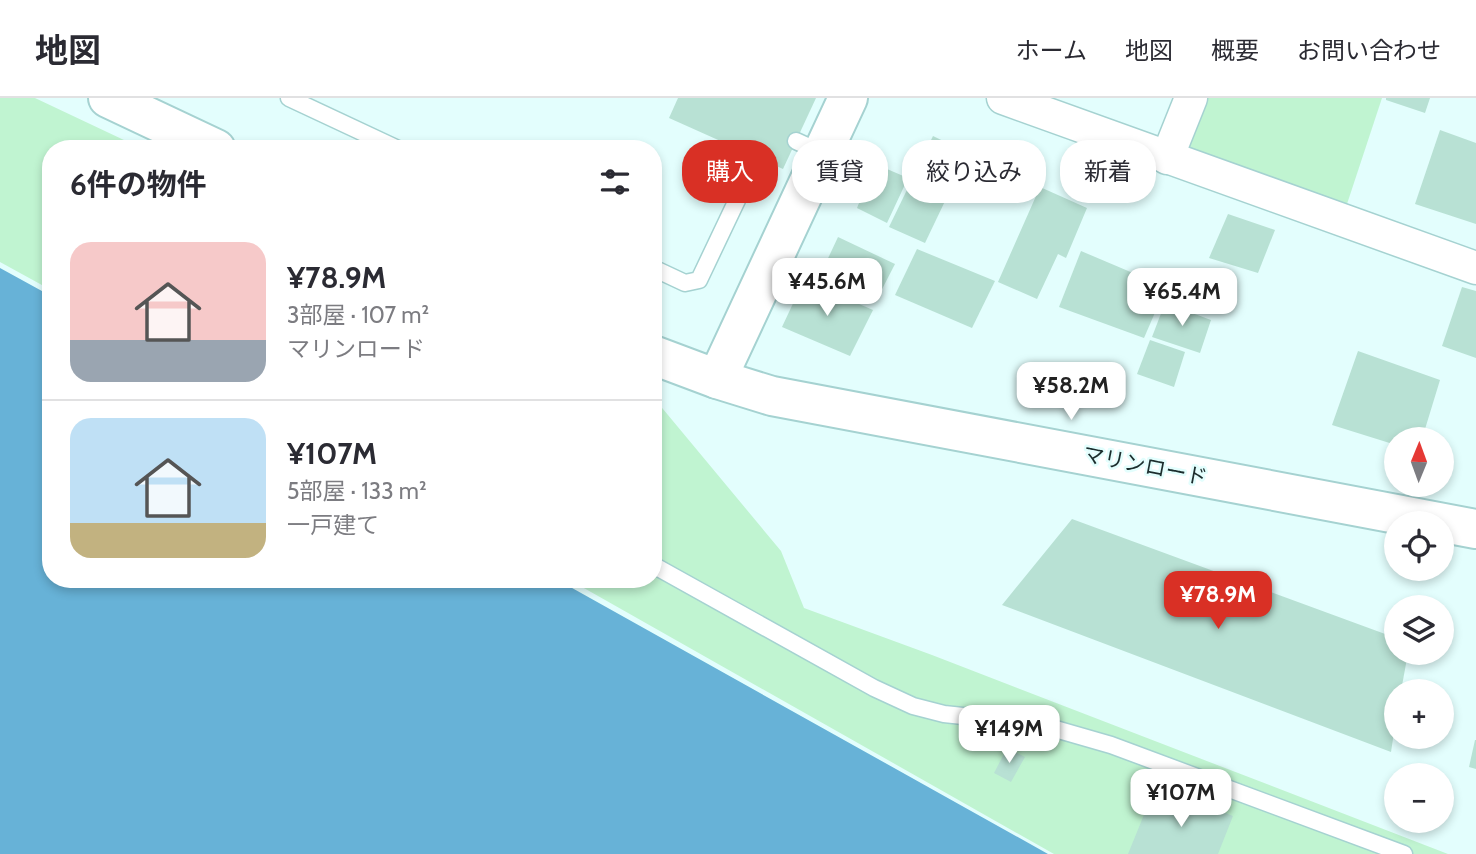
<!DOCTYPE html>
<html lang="ja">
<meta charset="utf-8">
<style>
body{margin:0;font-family:Cabin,"Noto Sans JP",sans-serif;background:#f2f2f3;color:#2b2b33;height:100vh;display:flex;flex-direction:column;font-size:26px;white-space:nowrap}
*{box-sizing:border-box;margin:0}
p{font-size:23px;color:#7c7c81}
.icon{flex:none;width:38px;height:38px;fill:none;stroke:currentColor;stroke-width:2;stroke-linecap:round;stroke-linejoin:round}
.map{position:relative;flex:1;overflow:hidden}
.panel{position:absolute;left:42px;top:42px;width:620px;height:448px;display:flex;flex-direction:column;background:#fff;border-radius:28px;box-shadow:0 4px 10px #0003}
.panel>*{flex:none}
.guide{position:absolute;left:682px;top:42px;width:665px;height:63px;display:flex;gap:14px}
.needle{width:46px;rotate:1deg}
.buttons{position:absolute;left:1384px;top:329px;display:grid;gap:14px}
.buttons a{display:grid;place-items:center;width:70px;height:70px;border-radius:50%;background:#fff;box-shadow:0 4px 10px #0003;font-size:35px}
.price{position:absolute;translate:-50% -60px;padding:0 16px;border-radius:14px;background:#fff;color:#222;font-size:23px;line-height:46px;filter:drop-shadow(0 2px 4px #0008)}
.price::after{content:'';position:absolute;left:50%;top:42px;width:21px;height:16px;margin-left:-10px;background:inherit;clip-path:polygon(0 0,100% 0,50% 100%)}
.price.active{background:#d93025;color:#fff}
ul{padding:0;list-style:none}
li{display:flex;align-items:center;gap:21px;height:175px;padding:0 28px}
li+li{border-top:2px solid #e1e1e2}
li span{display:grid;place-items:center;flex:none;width:196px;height:140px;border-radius:21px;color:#555}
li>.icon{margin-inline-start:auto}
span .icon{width:84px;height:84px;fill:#fffc;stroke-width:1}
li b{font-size:30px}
h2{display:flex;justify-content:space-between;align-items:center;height:84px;padding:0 28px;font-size:30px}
.tag{padding:0 24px;border-radius:28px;background:#fff;box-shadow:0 4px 10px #0003;font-size:24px;line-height:63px}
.tag.active{background:#d93025;color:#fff}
header{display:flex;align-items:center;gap:42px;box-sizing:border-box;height:98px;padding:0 35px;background:#fff;border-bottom:2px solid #e1e1e2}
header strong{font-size:33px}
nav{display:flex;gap:38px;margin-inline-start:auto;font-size:24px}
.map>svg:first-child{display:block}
.green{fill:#c0f4d1}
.water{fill:#67b2d7}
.building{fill:#b8e1d4}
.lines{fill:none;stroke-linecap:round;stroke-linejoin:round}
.lane-casing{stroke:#a5d2d1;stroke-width:19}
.street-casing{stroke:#a5d2d1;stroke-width:35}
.secondary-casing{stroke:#a5d2d1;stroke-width:42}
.lane{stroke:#fff;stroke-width:16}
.street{stroke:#fff;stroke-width:32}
.secondary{stroke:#fff;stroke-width:38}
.labels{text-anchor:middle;stroke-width:5;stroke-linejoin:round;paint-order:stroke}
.street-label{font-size:21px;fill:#1b2d2d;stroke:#e3fefd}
</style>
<header>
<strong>地図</strong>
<nav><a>ホーム</a><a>地図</a><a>概要</a><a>お問い合わせ</a></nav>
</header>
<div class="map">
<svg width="1476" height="756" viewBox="0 0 1476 756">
<rect width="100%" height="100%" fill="#e3fefd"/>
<!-- green -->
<g class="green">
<polygon points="0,0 35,0 143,51 51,51 51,192 0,164"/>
<polygon points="1205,0 1382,0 1346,109 1185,51"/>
<polygon points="653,299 781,453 804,510 932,557 1448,756 1054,756 568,481 653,481"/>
</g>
<!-- water -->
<polygon class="water" points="0,170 51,198 51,481 556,481 1048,756 0,756"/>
<!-- building -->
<g class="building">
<polygon points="678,0 816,0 783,71 669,20"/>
<polygon points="1386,0 1430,0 1425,15 1386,2"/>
<polygon points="1440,32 1476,45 1476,126 1415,106"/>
<polygon points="933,38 968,55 925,145 889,129"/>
<polygon points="859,59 908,80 887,125 857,110 863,95 844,87"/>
<polygon points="1040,89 1087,110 1066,160 1058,156 1037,201 998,184"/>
<polygon points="1228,116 1275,132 1258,175 1209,160"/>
<polygon points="838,139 895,166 878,199 823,171"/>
<polygon points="917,151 995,183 972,230 895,197"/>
<polygon points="1081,153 1166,189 1144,240 1059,209"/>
<polygon points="804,182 873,212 850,258 782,229"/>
<polygon points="1462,189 1476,193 1476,260 1442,248"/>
<polygon points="1165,205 1211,222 1200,255 1152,239"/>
<polygon points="1150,242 1185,254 1174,289 1137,276"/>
<polygon points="1358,253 1440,282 1422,341 1396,341 1396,347 1332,327"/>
<polygon points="1072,421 1396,540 1396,555 1408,555 1401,593 1396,593 1396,621 1391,654 1002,507"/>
<polygon points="1475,642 1476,642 1476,671 1469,669"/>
<polygon points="1007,650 1025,659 1011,684 994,675"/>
<polygon points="1152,697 1180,708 1184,698 1233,718 1218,756 1128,756"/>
</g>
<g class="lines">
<defs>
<g id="lane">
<polyline points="289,0 398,51"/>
<polyline points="796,43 822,55"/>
<polyline points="653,170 685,185 699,182 757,60"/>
<polyline points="653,467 874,590 913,608 944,616 1038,626 1111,647 1404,756"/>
</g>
<g id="street">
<polyline points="1003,0 1476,170"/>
<polyline points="1167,60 1191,0"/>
</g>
<g id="secondary">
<polyline points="108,0 216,51"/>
<polyline points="653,257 717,281 772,298 1476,431"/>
<polyline points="717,281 848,0"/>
</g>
</defs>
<!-- lane casing -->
<use href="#lane" class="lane-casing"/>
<!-- street casing -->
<use href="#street" class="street-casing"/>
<!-- secondary casing -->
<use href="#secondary" class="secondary-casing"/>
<!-- lane -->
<use href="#lane" class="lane"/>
<!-- street -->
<use href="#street" class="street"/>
<!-- secondary -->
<use href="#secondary" class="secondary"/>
</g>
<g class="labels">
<!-- street labels -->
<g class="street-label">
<text transform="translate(1145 368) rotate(11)" y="7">マリンロード</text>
</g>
</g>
</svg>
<div class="buttons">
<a><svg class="needle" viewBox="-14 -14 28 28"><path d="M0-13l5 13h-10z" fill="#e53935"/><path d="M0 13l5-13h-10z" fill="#7c7c81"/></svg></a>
<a><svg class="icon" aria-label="locate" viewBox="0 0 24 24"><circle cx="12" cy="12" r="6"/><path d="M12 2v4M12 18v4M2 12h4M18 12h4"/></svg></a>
<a><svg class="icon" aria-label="layers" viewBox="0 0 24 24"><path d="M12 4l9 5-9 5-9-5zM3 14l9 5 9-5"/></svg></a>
<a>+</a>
<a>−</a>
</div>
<b class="price" style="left:827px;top:220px">¥45.6M</b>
<b class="price" style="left:1182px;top:230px">¥65.4M</b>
<b class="price" style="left:1071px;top:324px">¥58.2M</b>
<b class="price active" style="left:1218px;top:533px">¥78.9M</b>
<b class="price" style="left:1009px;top:667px">¥149M</b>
<b class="price" style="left:1181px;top:731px">¥107M</b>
<div class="guide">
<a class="tag active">購入</a>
<a class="tag">賃貸</a>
<a class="tag">絞り込み</a>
<a class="tag">新着</a>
</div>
<section class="panel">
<h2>6件の物件<svg class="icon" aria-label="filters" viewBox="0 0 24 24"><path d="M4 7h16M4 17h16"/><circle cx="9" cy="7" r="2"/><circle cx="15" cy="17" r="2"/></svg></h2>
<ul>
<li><span style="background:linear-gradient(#f6c9c9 70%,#9aa5b1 0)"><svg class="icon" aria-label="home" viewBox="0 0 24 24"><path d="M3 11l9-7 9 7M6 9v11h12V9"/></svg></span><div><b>¥78.9M</b><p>3部屋 · 107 m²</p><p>マリンロード</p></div></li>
<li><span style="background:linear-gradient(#bfe0f5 75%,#c2b280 0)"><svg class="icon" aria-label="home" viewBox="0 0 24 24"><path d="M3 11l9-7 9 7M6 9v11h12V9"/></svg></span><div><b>¥107M</b><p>5部屋 · 133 m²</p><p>一戸建て</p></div></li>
</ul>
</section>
</div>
